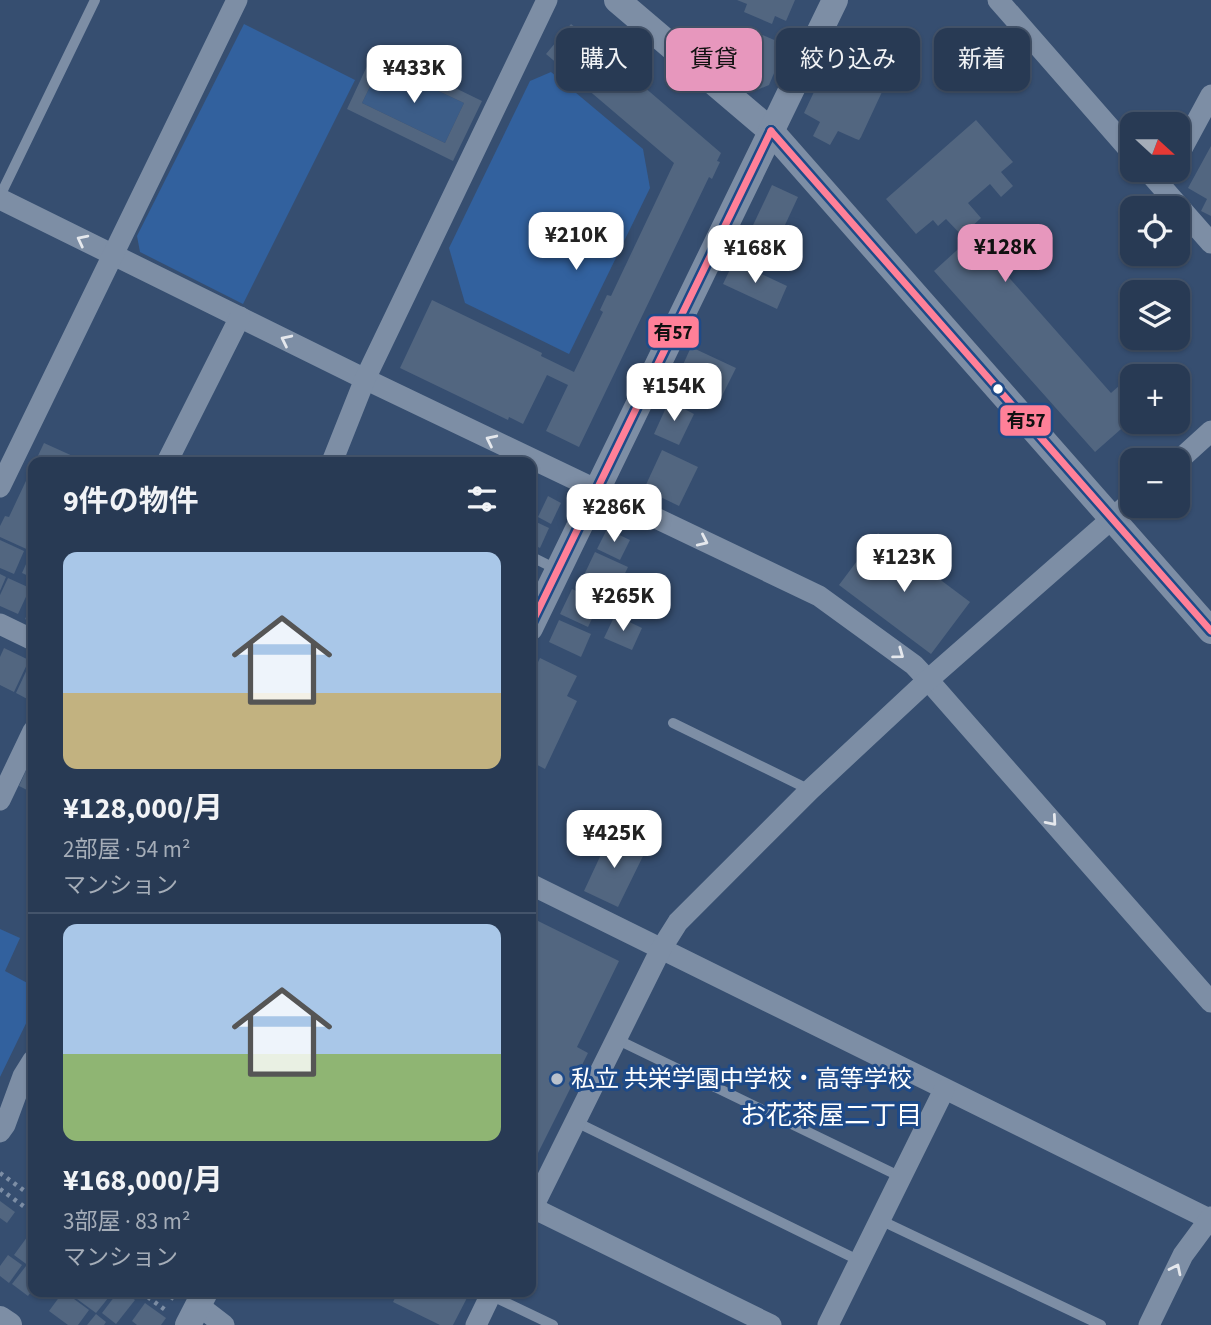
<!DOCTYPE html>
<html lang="ja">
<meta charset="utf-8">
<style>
body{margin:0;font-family:"Source Sans 3","Noto Sans JP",sans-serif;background:#34455e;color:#f1f3f6;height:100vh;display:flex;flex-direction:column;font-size:26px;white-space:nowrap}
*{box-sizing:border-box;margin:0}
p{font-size:23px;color:#a5adb8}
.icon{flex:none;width:38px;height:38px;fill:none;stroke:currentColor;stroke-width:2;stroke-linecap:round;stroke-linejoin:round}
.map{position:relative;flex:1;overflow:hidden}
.sheet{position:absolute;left:28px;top:457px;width:508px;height:840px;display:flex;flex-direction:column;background:#283a54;border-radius:14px;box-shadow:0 2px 5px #0004,0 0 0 2px #44546b}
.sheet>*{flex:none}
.top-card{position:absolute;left:556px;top:28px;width:550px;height:63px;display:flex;gap:14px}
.needle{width:46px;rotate:111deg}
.fabs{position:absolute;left:1120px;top:112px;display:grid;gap:14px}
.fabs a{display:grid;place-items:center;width:70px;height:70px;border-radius:14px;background:#283a54;box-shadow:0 2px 5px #0004,0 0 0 2px #44546b;font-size:35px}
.price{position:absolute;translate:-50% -60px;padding:0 16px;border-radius:14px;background:#fff;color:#222;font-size:23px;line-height:46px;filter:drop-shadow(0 2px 4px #0008)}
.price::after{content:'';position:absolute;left:50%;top:42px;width:21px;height:16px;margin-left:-10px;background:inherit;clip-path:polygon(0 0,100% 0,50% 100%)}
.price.on{background:#e797bd;color:#111}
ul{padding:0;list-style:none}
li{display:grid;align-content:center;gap:14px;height:371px;padding:0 35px}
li+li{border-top:2px solid #44546b}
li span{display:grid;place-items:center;height:217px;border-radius:14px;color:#555}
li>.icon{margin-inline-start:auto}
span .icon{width:126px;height:126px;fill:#fffc;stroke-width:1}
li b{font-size:30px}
h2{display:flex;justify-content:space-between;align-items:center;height:84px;padding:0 35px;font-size:30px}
.chip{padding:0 24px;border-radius:14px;background:#283a54;box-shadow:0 2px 5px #0004,0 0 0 2px #44546b;font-size:24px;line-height:63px}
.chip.on{background:#e797bd;color:#111}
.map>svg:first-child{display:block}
.green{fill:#32619e}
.water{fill:#3c5d88}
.building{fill:#526680;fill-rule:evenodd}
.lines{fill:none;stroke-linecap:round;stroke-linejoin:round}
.path{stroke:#7d8ea5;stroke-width:4.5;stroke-dasharray:3.5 5;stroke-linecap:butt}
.service{stroke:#7d8ea5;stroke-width:10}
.minor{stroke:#7d8ea5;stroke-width:21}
.tertiary{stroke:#7d8ea5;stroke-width:26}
.bus-1-casing{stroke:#1e4a88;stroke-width:12}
.bus-1{stroke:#ff8098;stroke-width:7}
.oneway{stroke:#e5e8ed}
.bus-dot{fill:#fff;stroke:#1e4a88;stroke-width:2.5}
.poi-dot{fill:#b9c1cd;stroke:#1e4a88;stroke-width:2.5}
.labels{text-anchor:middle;stroke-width:6;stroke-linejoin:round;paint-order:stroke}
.poi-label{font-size:24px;fill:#fff;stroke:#1e4a88;text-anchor:start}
.neighbourhood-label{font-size:26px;fill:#fff;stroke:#1e4a88}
.line-badge{stroke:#1e4a88;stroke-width:2.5}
.pale-badge-label{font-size:19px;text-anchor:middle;font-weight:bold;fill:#111}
</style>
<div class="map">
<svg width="1211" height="1325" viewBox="0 0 1211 1325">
<rect width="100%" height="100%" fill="#364e70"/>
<!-- green -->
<g class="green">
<polygon points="244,24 355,80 243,304 140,252 137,236"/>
<polygon points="551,72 643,149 650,188 569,354 465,303 449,248 530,81"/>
<polygon points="0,929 20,938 5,971 33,986 33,1009 0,1077"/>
</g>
<!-- water -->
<polygon class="water" points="381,64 464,103 445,143 362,103"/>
<!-- building -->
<g class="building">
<polygon points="737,0 795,0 786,21 775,16 772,24 744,12 747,4"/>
<polygon points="571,24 624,66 622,68 721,153 717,161 720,162 712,179 709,177 579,447 546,431 568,385 547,375 523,424 509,417 508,420 400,368 432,300 542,353 541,356 574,372 603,312 600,310 607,295 611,296 674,163 546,54"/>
<polygon points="760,34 786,45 769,85 757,90 739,82"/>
<polygon points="840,37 895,64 861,137 859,140 856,139 838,131 830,145 813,136 820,122 804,113"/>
<path d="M375 49 482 101 453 161 347 109ZM381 64 464 103 445 143 362 103Z"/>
<polygon points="976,120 1013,162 1001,172 1013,186 1001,197 990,184 968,203 981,218 969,229 962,225 982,247 995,236 1001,243 1005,239 1013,248 996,263 1111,393 1129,377 1132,381 1132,391 1120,402 1128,411 1123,415 1129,422 1095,452 934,271 967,241 946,219 938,226 933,220 916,234 886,199"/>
<polygon points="1211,146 1211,216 1201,211 1207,199 1188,188"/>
<polygon points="772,185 798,197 772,253 746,240"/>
<polygon points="734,261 787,286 777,309 723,284"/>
<polygon points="691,347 736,368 721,398 677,378"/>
<polygon points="669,401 694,414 679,445 654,434"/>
<polygon points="44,443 86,462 35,462"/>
<polygon points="662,450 698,467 679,506 644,489"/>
<polygon points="33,466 33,552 0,537 0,526 5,516 9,517"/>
<polygon points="548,496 561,503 551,524 538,517"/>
<polygon points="530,519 549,528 540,548 530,543"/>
<polygon points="607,529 630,540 620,560 597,549"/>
<polygon points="878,533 970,602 931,654 839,585"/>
<polygon points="0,540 24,551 14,574 0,568"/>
<polygon points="595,552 628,567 617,590 584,575"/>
<polygon points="31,553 33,554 33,578 22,573"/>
<polygon points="0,574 6,577 0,591"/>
<polygon points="8,578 30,588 18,614 0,606 0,595"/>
<polygon points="572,589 600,602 588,627 560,614"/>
<polygon points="33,603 33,623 25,619"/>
<polygon points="615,615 642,628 632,650 604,638"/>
<polygon points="559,620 591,634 581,657 549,642"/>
<polygon points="4,648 29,660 14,692 0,685 0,657"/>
<polygon points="540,658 577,676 567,696 577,701 545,769 530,761 530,679"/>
<polygon points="30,663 33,664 33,702 16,693"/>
<polygon points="33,755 33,793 19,786"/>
<polygon points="603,832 645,852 618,907 584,891 604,848 597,845"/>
<polygon points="530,917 619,961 577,1047 588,1053 530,1169"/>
<polygon points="0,1201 15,1212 7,1223 0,1218"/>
<polygon points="33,1229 33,1269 14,1255"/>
<polygon points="8,1255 22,1265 9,1283 0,1276 0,1266"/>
<polygon points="26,1266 33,1272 33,1289 28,1296 12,1284"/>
<polygon points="63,1292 80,1292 74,1299 89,1310 78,1325 68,1325 49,1311"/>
<polygon points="82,1292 113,1292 96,1313 77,1299"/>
<polygon points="118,1292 124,1292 135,1300 116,1324 102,1313"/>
<polygon points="398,1292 470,1292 453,1325 440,1325 393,1302"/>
<polygon points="145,1303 166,1318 161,1325 137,1325 132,1321"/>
<polygon points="96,1314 106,1322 104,1325 87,1325"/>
</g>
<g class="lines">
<!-- path -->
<g class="path">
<polyline points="0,1173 33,1197"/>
<polyline points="0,1189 33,1213"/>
<polyline points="141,1292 168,1312"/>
<polyline points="164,1292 174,1299"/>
</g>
<!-- service -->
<g class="service">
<polyline points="0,196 95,0"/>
<polyline points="530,556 558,570"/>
<polyline points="673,723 810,790"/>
<polyline points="616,1039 901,1177"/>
<polyline points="576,1122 860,1261"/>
<polyline points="880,1220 1101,1325"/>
<polyline points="490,1295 553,1325"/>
</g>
<!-- minor -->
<g class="minor">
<polyline points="998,0 1132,153"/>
<polyline points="1178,156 1211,95"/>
<polyline points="1147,170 1211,243"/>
<polyline points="0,199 365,379 819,596 914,665 928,680 1211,1002"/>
<polyline points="1178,461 1211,431"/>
<polyline points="167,462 240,317"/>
<polyline points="332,462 365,379 547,0"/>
<polyline points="0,487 237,0"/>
<polyline points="0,624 33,640"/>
<polyline points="0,800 33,731"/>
<polyline points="530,884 1209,1219"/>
<polyline points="0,1132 5,1125 23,1076 33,1060"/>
<polyline points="533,1208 771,1325"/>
<polyline points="530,1213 661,949 678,922 810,790 928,680 1132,501"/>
<polyline points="198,1305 224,1325"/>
<polyline points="476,1325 492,1292"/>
<polyline points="828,1325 944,1090"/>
<polyline points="1149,1325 1183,1255 1211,1217"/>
</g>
<!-- tertiary -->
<g class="tertiary">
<polyline points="617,0 771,131 1211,631"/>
<polyline points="530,628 835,0"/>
<polyline points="0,1319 9,1325"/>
<polyline points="188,1325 205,1292"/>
</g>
<defs>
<g id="bus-1">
<polyline points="771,131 1211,631"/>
<polyline points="530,627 771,131"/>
</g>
</defs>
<!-- bus-1 casing -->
<use href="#bus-1" class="bus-1-casing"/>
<!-- bus-1 -->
<use href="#bus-1" class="bus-1"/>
</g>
<!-- one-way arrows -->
<defs><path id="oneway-chevron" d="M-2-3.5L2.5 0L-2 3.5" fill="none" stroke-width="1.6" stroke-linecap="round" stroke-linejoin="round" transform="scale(1.75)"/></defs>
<g class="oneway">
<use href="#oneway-chevron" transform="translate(82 240) rotate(-153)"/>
<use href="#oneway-chevron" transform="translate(286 340) rotate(-154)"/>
<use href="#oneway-chevron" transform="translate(491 440) rotate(-154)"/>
<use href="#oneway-chevron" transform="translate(703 541) rotate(25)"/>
<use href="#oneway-chevron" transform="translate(899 654) rotate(36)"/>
<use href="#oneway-chevron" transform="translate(1052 821) rotate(49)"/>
<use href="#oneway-chevron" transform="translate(1176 1269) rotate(-64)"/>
</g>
<!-- markers -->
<circle class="bus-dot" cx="998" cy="389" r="6"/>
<circle class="poi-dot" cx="557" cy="1079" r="7"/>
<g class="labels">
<!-- poi labels -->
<g class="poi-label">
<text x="571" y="1087">私立 共栄学園中学校・高等学校</text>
</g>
<!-- neighbourhood labels -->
<g class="neighbourhood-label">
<text x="831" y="1124">お花茶屋二丁目</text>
</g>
</g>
<g class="line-badge">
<rect x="647" y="315" width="53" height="34" rx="7" fill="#ff8098"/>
<rect x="999" y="404" width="53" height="33" rx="7" fill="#ff8098"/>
</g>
<g class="pale-badge-label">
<text x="673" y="339">有57</text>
<text x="1026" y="427">有57</text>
</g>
</svg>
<div class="fabs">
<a><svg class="needle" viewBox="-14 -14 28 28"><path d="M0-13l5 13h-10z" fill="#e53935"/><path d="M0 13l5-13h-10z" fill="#a5adb8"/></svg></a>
<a><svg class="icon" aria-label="locate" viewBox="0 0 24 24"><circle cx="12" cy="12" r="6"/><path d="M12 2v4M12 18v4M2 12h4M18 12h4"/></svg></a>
<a><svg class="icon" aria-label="layers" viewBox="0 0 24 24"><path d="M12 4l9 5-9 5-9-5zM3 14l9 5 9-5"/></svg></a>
<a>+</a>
<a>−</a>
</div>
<b class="price" style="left:414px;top:105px">¥433K</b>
<b class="price" style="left:576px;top:272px">¥210K</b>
<b class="price on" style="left:1005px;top:284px">¥128K</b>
<b class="price" style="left:755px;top:285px">¥168K</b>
<b class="price" style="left:674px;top:423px">¥154K</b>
<b class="price" style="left:614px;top:544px">¥286K</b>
<b class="price" style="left:904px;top:594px">¥123K</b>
<b class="price" style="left:623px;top:633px">¥265K</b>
<b class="price" style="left:614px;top:870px">¥425K</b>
<div class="top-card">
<a class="chip">購入</a>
<a class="chip on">賃貸</a>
<a class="chip">絞り込み</a>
<a class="chip">新着</a>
</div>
<section class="sheet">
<h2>9件の物件<svg class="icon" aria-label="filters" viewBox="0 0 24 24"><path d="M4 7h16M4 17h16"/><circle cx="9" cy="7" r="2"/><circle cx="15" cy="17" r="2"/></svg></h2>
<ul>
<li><span style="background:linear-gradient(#a9c7e8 65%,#c2b280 0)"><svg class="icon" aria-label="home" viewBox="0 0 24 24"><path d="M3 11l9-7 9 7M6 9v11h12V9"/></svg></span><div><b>¥128,000/月</b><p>2部屋 · 54 m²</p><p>マンション</p></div></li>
<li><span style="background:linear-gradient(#a9c7e8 60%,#8fb573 0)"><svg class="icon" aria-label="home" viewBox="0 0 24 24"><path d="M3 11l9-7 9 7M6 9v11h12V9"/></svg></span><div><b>¥168,000/月</b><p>3部屋 · 83 m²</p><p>マンション</p></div></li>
</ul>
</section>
</div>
